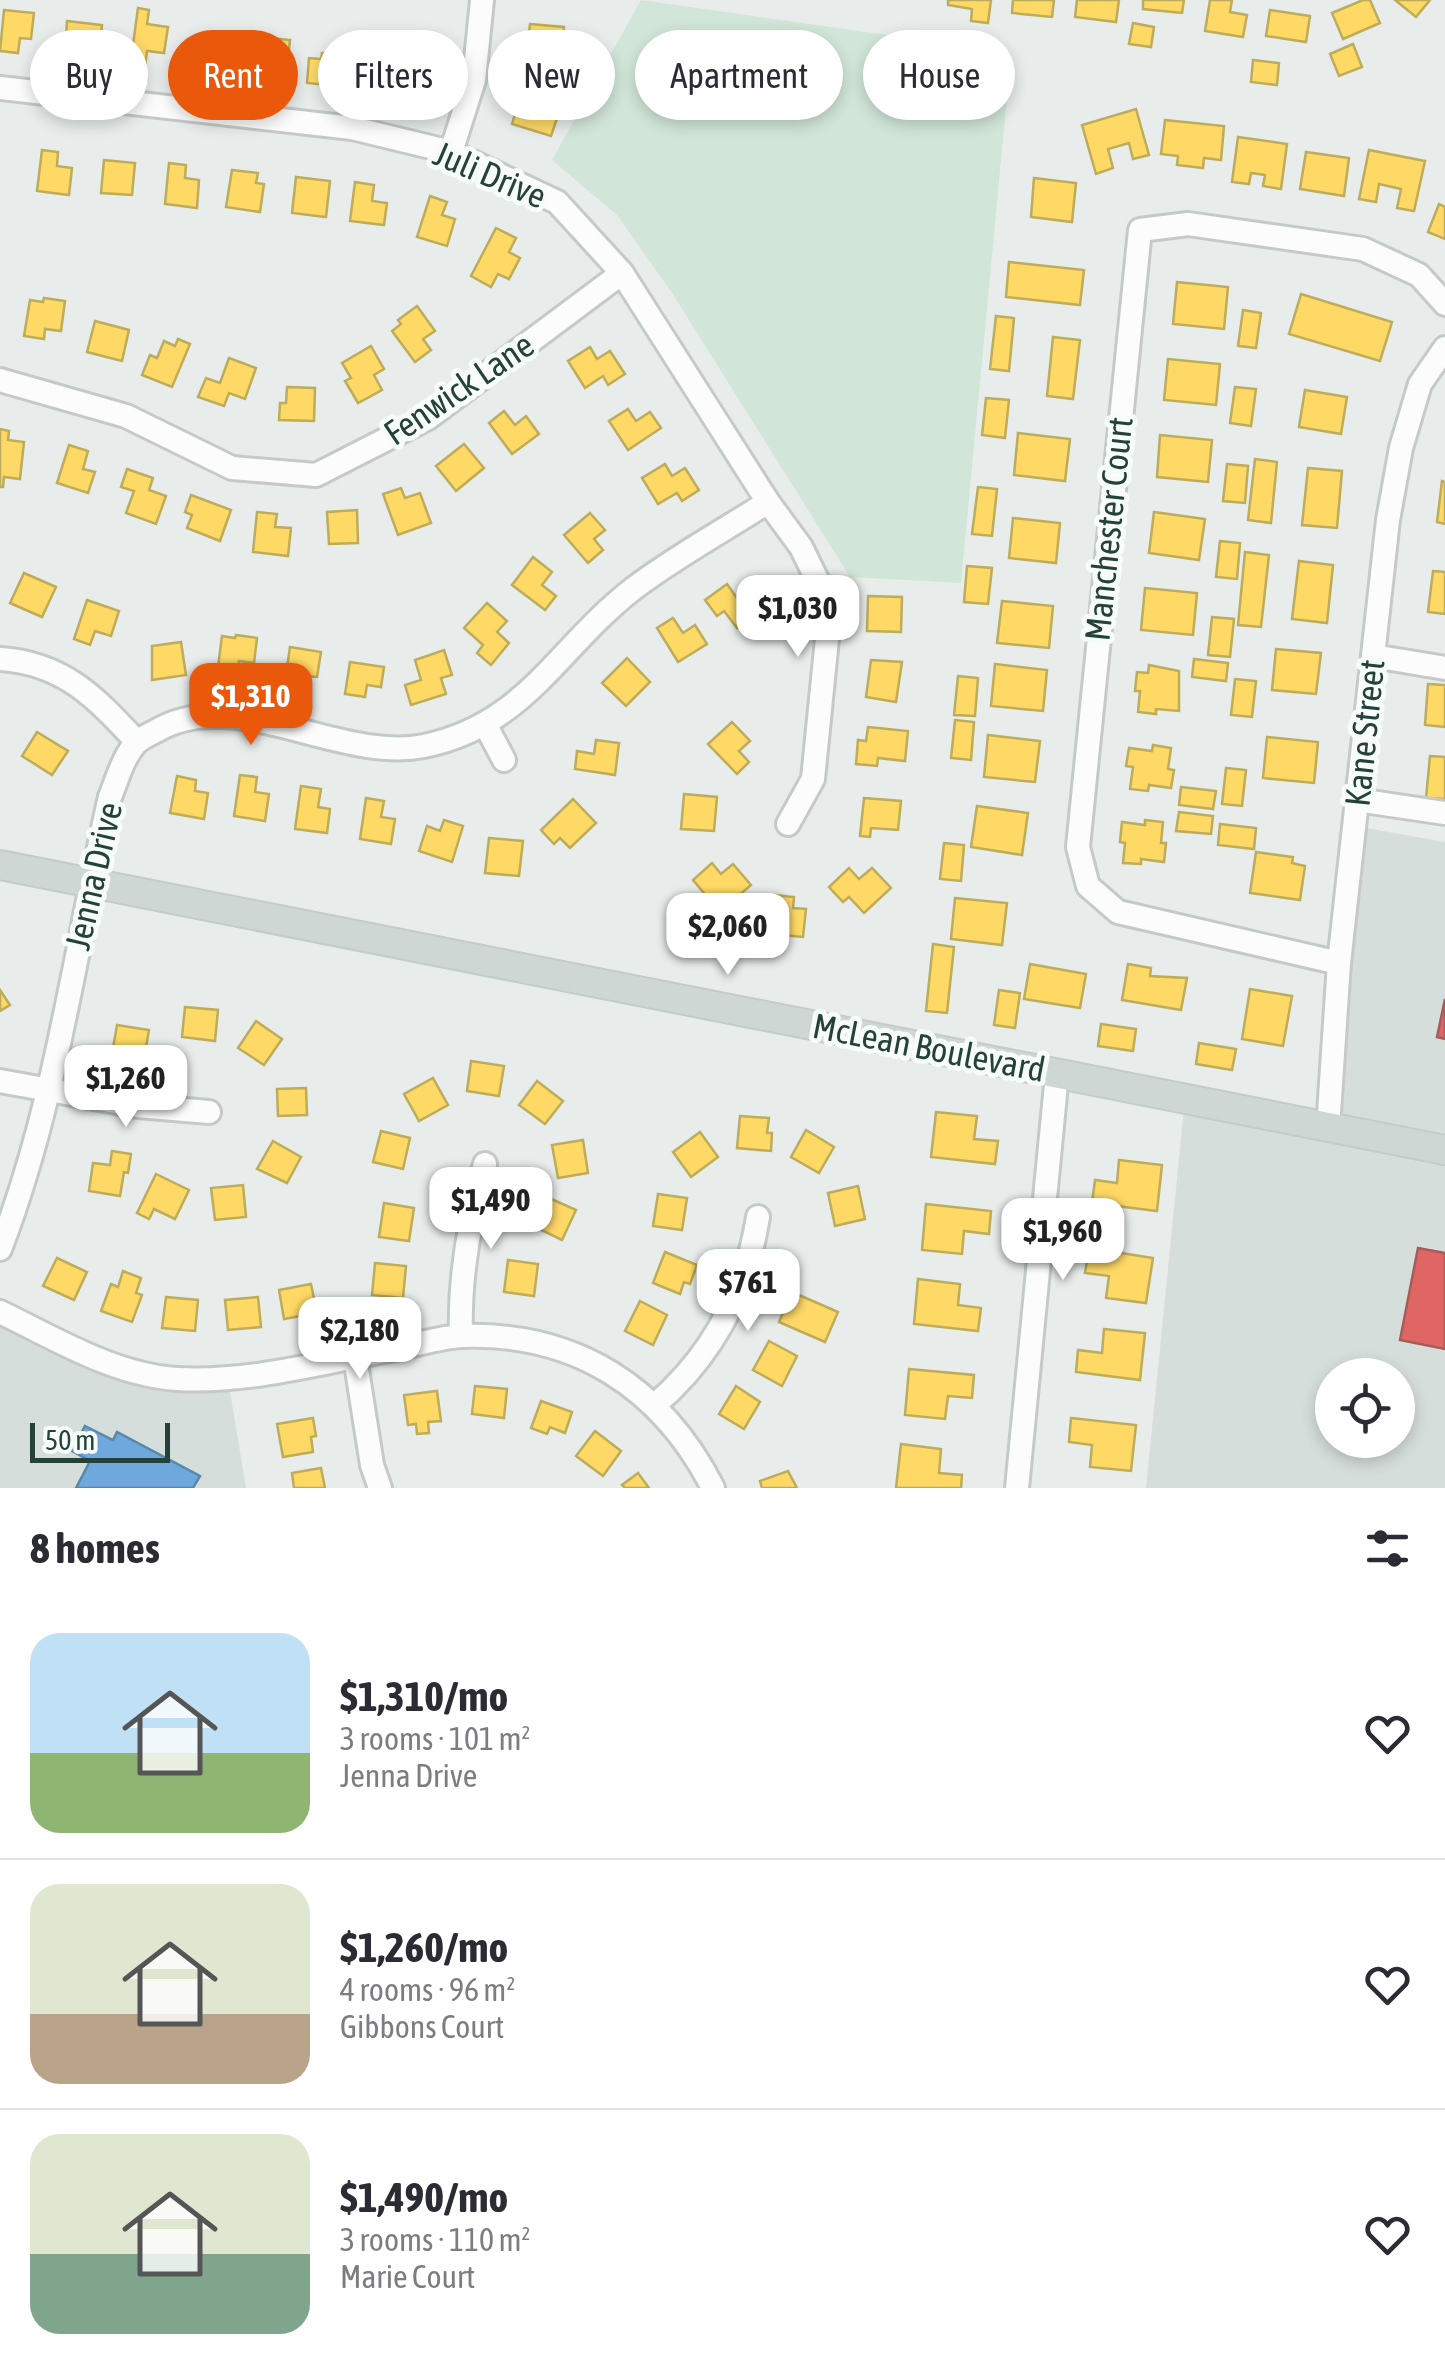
<!DOCTYPE html>
<meta charset="utf-8">
<style>
body{margin:0;font-family:"Asap Condensed",sans-serif;background:#f2f2f3;color:#2b2b33;height:100vh;display:flex;flex-direction:column;font-size:38px;white-space:nowrap}
*{box-sizing:border-box;margin:0}
p{font-size:32px;color:#7c7c81}
.icon{flex:none;width:55px;height:55px;fill:none;stroke:currentColor;stroke-width:2;stroke-linecap:round;stroke-linejoin:round}
.map{position:relative;height:1488px;overflow:hidden}
.panel{display:flex;flex-direction:column;background:#fff;flex:1}
.panel>*{flex:none}
.hud{position:absolute;left:30px;top:30px;width:1385px;height:90px;display:flex;gap:20px}
.controls{position:absolute;left:1315px;top:1358px;display:grid;gap:20px}
.controls a{display:grid;place-items:center;width:100px;height:100px;border-radius:50%;background:#fff;box-shadow:0 5px 15px #0003;font-size:50px}
.scale{position:absolute;left:30px;bottom:25px;width:140px;box-sizing:border-box;padding-left:10px;border:5px solid #24423a;border-top:0;font-size:28px;line-height:35px;white-space:nowrap;color:#24423a;-webkit-text-stroke:8px #f7fbf9;paint-order:stroke}
.price{position:absolute;translate:-50% -85px;padding:0 22px;border-radius:20px;background:#fff;color:#222;font-size:32px;line-height:65px;filter:drop-shadow(0 2px 5px #0008)}
.price::after{content:'';position:absolute;left:50%;top:60px;width:30px;height:22px;margin-left:-15px;background:inherit;clip-path:polygon(0 0,100% 0,50% 100%)}
.price.active{background:#ea580c;color:#fff}
ul{padding:0;list-style:none}
li{display:flex;align-items:center;gap:30px;height:250px;padding:0 30px}
li+li{border-top:2px solid #e1e1e2}
li span{display:grid;place-items:center;flex:none;width:280px;height:200px;border-radius:30px;color:#555}
li>.icon{margin-inline-start:auto}
span .icon{width:120px;height:120px;fill:#fffc;stroke-width:1}
li b{font-size:42px}
h2{display:flex;justify-content:space-between;align-items:center;height:120px;padding:0 30px;font-size:42px}
.chip{padding:0 35px;border-radius:45px;background:#fff;box-shadow:0 5px 15px #0003;font-size:35px;line-height:90px}
.chip.active{background:#ea580c;color:#fff}
.map>svg:first-child{display:block}
.built{fill:#d6dedb;fill-rule:evenodd}
.green{fill:#d1e6d8}
.homes{fill:#ffd966;stroke:#bdac59;stroke-width:2.5}
.shops{fill:#e06666;stroke:#a85b59;stroke-width:2.5}
.schools{fill:#6fa8dc;stroke:#5889ab;stroke-width:2.5}
.lines{fill:none;stroke-linecap:round;stroke-linejoin:round}
.minor-casing{stroke:#c5cac8;stroke-width:28}
.major-casing{stroke:#c3ccc9;stroke-width:32}
.minor{stroke:#fcfcfc;stroke-width:22}
.major{stroke:#cfd7d5;stroke-width:28}
.labels{text-anchor:middle;stroke-width:10;stroke-linejoin:round;paint-order:stroke}
.street-label{font-size:35px;fill:#24423a;stroke:#f7fbf9}
</style>
<div class="map">
<svg width="1445" height="1488" viewBox="0 0 1445 1488">
<rect width="100%" height="100%" fill="#e8edeb"/>
<!-- built -->
<g class="built">
<polygon points="1360,827 1445,842 1445,1144 1333,1123"/>
<path d="M1184 1108 1445 1159V1488H1146ZM1332 1375H1398V1440H1332Z"/>
<polygon points="0,1318 112,1370 229,1385 246,1488 0,1488"/>
</g>
<!-- green -->
<polygon class="green" points="641,0 908,38 1010,65 961,583 850,577 672,293 617,215 552,160"/>
<!-- homes -->
<g class="homes">
<polygon points="948,0 991,0 988,23 971,21 972,9 948,5"/>
<polygon points="1013,0 1054,0 1052,17 1012,13"/>
<polygon points="1077,0 1119,0 1116,22 1075,17"/>
<polygon points="1143,0 1184,0 1182,13 1143,9"/>
<polygon points="1210,0 1232,0 1230,12 1247,15 1243,37 1205,31"/>
<polygon points="1363,0 1370,0 1380,23 1343,39 1332,13"/>
<polygon points="1395,0 1430,0 1416,17"/>
<polygon points="138,8 149,10 147,24 168,27 164,53 147,51 145,67 117,63 120,44 133,45"/>
<polygon points="4,10 34,13 31,39 20,38 18,53 0,51"/>
<polygon points="1270,10 1310,16 1306,42 1266,36"/>
<polygon points="67,21 102,25 98,60 57,56 59,38 66,38"/>
<polygon points="1133,23 1154,27 1151,47 1129,44"/>
<polygon points="530,24 564,27 561,62 526,59"/>
<polygon points="260,37 290,40 287,66 275,65 273,80 251,78"/>
<polygon points="195,40 231,43 227,75 182,70 184,50 193,51"/>
<polygon points="1353,44 1362,67 1339,76 1330,54"/>
<polygon points="379,50 410,54 407,78 395,76 393,94 374,91"/>
<polygon points="322,53 358,56 355,88 307,83 309,58 321,59"/>
<polygon points="1253,60 1279,63 1277,85 1251,82"/>
<polygon points="536,99 561,107 551,136 512,124 517,108 531,112"/>
<polygon points="1136,109 1149,155 1133,159 1129,143 1108,149 1113,168 1096,174 1082,125"/>
<polygon points="1165,120 1224,126 1221,160 1204,158 1203,168 1177,165 1178,156 1161,154"/>
<polygon points="1238,137 1287,144 1281,189 1263,186 1265,175 1251,173 1249,184 1232,182"/>
<polygon points="42,150 58,152 57,166 72,168 69,195 37,191"/>
<polygon points="1369,150 1425,161 1414,211 1397,208 1401,189 1379,184 1376,202 1359,199"/>
<polygon points="1306,152 1349,158 1344,196 1300,189"/>
<polygon points="104,160 135,163 132,195 101,193"/>
<polygon points="169,163 186,165 185,178 199,180 197,208 165,204"/>
<polygon points="232,170 258,173 256,183 264,184 260,212 226,207"/>
<polygon points="296,177 330,181 326,217 292,213"/>
<polygon points="1034,178 1076,183 1072,222 1031,217"/>
<polygon points="355,182 374,185 372,201 387,203 384,225 350,221"/>
<polygon points="430,196 447,202 442,215 455,219 447,246 417,237"/>
<polygon points="1439,204 1445,207 1445,239 1428,232"/>
<polygon points="496,228 516,238 509,252 520,258 509,279 498,274 491,287 471,276"/>
<polygon points="1009,262 1084,270 1080,305 1006,297"/>
<polygon points="1177,282 1228,287 1224,329 1173,324"/>
<polygon points="1301,294 1392,322 1380,361 1289,334"/>
<polygon points="44,298 65,301 61,331 45,329 44,339 24,336 30,300 43,302"/>
<polygon points="417,306 435,331 423,339 431,350 415,362 392,331 401,324 398,320"/>
<polygon points="1243,310 1261,313 1256,348 1238,346"/>
<polygon points="996,316 1014,318 1009,371 990,369"/>
<polygon points="95,321 129,330 122,361 87,352"/>
<polygon points="1053,337 1080,340 1073,399 1047,396"/>
<polygon points="178,339 190,344 172,387 142,375 150,355 157,358 164,341 175,346"/>
<polygon points="371,346 384,369 374,375 382,390 358,403 345,381 351,378 342,363"/>
<polygon points="590,347 597,359 610,351 625,374 608,385 603,376 585,388 568,361"/>
<polygon points="229,358 256,368 245,399 229,393 224,406 198,397 206,378 220,383"/>
<polygon points="1168,359 1220,364 1216,405 1164,400"/>
<polygon points="287,387 315,388 314,421 279,420 280,403 286,403"/>
<polygon points="1235,387 1256,389 1251,426 1230,423"/>
<polygon points="1305,390 1347,397 1341,434 1299,427"/>
<polygon points="986,398 1009,400 1005,438 982,435"/>
<polygon points="628,409 636,421 650,412 661,428 628,450 609,421"/>
<polygon points="504,411 515,425 526,416 539,434 512,454 489,423"/>
<polygon points="0,429 9,431 8,440 24,442 20,479 4,477 3,487 0,487"/>
<polygon points="1018,433 1070,439 1065,481 1014,475"/>
<polygon points="1160,435 1212,440 1208,482 1157,477"/>
<polygon points="464,444 484,468 456,491 436,466"/>
<polygon points="69,445 88,451 83,469 95,472 88,493 57,483"/>
<polygon points="1255,459 1277,462 1271,523 1248,520"/>
<polygon points="665,464 672,476 685,468 699,490 682,501 677,493 658,504 642,478"/>
<polygon points="1227,464 1248,466 1245,503 1223,501"/>
<polygon points="1308,468 1342,471 1337,528 1302,525"/>
<polygon points="127,469 153,478 149,490 166,496 156,524 126,513 134,491 121,487"/>
<polygon points="1442,481 1445,482 1445,524 1437,522"/>
<polygon points="978,487 997,489 992,536 972,534"/>
<polygon points="401,488 405,498 420,493 431,523 398,535 383,494"/>
<polygon points="191,495 231,510 220,541 187,528 192,515 185,512"/>
<polygon points="357,510 358,543 329,544 327,512"/>
<polygon points="257,512 277,514 275,527 291,528 288,556 253,552"/>
<polygon points="1154,512 1205,519 1199,560 1149,553"/>
<polygon points="590,513 605,530 594,539 603,550 588,563 564,535"/>
<polygon points="1013,518 1060,523 1056,563 1009,558"/>
<polygon points="1220,541 1240,543 1237,579 1216,577"/>
<polygon points="1245,552 1269,555 1261,627 1238,625"/>
<polygon points="533,557 552,572 542,585 556,596 545,610 512,585"/>
<polygon points="1299,561 1333,565 1327,623 1292,619"/>
<polygon points="967,566 992,568 988,604 964,602"/>
<polygon points="1433,571 1445,572 1445,614 1428,612"/>
<polygon points="24,573 56,587 42,617 10,603"/>
<polygon points="727,584 736,597 746,589 762,610 737,628 724,611 717,616 705,600"/>
<polygon points="1145,588 1197,593 1193,635 1141,630"/>
<polygon points="868,596 902,597 901,632 867,631"/>
<polygon points="87,600 119,611 111,636 95,631 90,645 74,639"/>
<polygon points="1002,601 1053,606 1049,648 997,643"/>
<polygon points="487,603 507,621 497,632 509,643 491,665 477,653 483,645 464,628"/>
<polygon points="1212,617 1234,619 1230,657 1208,655"/>
<polygon points="673,618 683,633 695,625 707,644 678,662 657,628"/>
<polygon points="236,635 257,638 254,663 239,661 236,678 217,675 222,636 235,638"/>
<polygon points="181,642 186,675 152,680 152,646"/>
<polygon points="290,647 321,652 317,677 304,676 302,691 284,688"/>
<polygon points="1276,649 1321,653 1316,694 1272,690"/>
<polygon points="444,650 452,675 441,678 446,694 411,705 405,685 421,680 415,660"/>
<polygon points="627,658 650,682 626,706 602,683"/>
<polygon points="1194,659 1228,663 1226,681 1192,677"/>
<polygon points="871,660 902,662 896,702 866,697"/>
<polygon points="350,662 384,667 381,687 367,685 365,697 345,694"/>
<polygon points="995,664 1047,670 1043,711 991,706"/>
<polygon points="1149,665 1179,671 1179,711 1156,709 1156,714 1138,712 1140,691 1135,691 1137,672 1148,673"/>
<polygon points="958,676 978,678 975,716 954,715"/>
<polygon points="1235,679 1256,681 1252,717 1231,715"/>
<polygon points="1428,684 1445,685 1445,727 1425,725"/>
<polygon points="955,720 974,722 971,760 951,758"/>
<polygon points="732,722 750,741 739,751 749,762 737,774 708,744"/>
<polygon points="868,727 908,731 905,761 878,758 877,766 856,764 858,740 866,741"/>
<polygon points="37,732 68,751 52,775 22,756"/>
<polygon points="988,735 1040,741 1035,782 984,777"/>
<polygon points="1267,737 1318,742 1314,783 1263,778"/>
<polygon points="596,740 619,743 615,775 575,769 577,751 594,754"/>
<polygon points="1153,745 1171,748 1168,769 1174,770 1171,788 1149,785 1148,791 1130,789 1133,767 1126,766 1129,748 1152,751"/>
<polygon points="1430,756 1445,757 1445,799 1426,798"/>
<polygon points="1226,768 1246,770 1242,806 1222,804"/>
<polygon points="240,775 257,777 255,792 269,794 265,821 234,816"/>
<polygon points="177,776 196,780 195,791 208,793 204,819 170,813"/>
<polygon points="301,786 321,789 318,807 330,809 327,833 295,829"/>
<polygon points="1181,787 1216,791 1213,809 1179,805"/>
<polygon points="684,794 717,797 714,831 681,829"/>
<polygon points="366,798 384,801 381,817 395,819 391,844 360,839"/>
<polygon points="864,798 901,801 898,830 871,828 870,837 860,836"/>
<polygon points="573,799 596,823 570,848 560,838 554,844 541,830"/>
<polygon points="977,806 1028,813 1022,855 971,847"/>
<polygon points="1179,812 1213,816 1211,834 1176,831"/>
<polygon points="444,820 463,826 452,862 419,851 427,826 440,831"/>
<polygon points="1145,820 1163,822 1161,843 1166,843 1164,862 1141,859 1141,864 1123,863 1125,843 1120,842 1122,822 1145,825"/>
<polygon points="1220,824 1256,828 1254,849 1218,845"/>
<polygon points="489,838 523,841 519,876 485,873"/>
<polygon points="944,843 964,845 961,881 940,879"/>
<polygon points="1256,852 1293,857 1292,863 1305,866 1300,900 1250,893"/>
<polygon points="712,863 721,874 733,864 751,885 720,912 693,880"/>
<polygon points="849,868 859,879 872,868 891,888 864,913 849,897 843,902 829,887"/>
<polygon points="775,895 794,897 793,908 806,909 803,937 771,934"/>
<polygon points="955,898 1007,903 1002,945 951,939"/>
<polygon points="933,944 954,947 947,1013 926,1011"/>
<polygon points="1030,964 1086,974 1080,1008 1024,999"/>
<polygon points="1128,964 1151,968 1150,976 1187,978 1181,1010 1122,1000"/>
<polygon points="1250,989 1292,996 1283,1046 1242,1039"/>
<polygon points="0,990 10,1005 0,1011"/>
<polygon points="999,990 1020,993 1015,1028 994,1025"/>
<polygon points="185,1007 218,1010 215,1041 182,1037"/>
<polygon points="256,1021 282,1039 264,1065 238,1048"/>
<polygon points="1101,1024 1136,1029 1133,1051 1098,1046"/>
<polygon points="117,1025 149,1030 144,1059 112,1054"/>
<polygon points="1199,1043 1236,1049 1232,1070 1196,1064"/>
<polygon points="471,1061 504,1066 499,1096 467,1091"/>
<polygon points="433,1078 448,1105 419,1121 404,1094"/>
<polygon points="537,1081 563,1101 545,1124 519,1105"/>
<polygon points="306,1088 307,1115 278,1116 277,1089"/>
<polygon points="936,1112 977,1116 974,1139 998,1141 995,1164 931,1157"/>
<polygon points="740,1116 769,1118 767,1133 772,1133 771,1151 737,1148"/>
<polygon points="806,1130 834,1147 819,1173 791,1157"/>
<polygon points="381,1131 410,1138 403,1169 373,1162"/>
<polygon points="700,1132 718,1157 691,1177 673,1152"/>
<polygon points="583,1140 588,1173 558,1178 552,1145"/>
<polygon points="273,1141 301,1157 287,1183 257,1169"/>
<polygon points="112,1151 131,1154 128,1173 124,1172 120,1196 89,1191 93,1163 110,1165"/>
<polygon points="1119,1160 1162,1165 1157,1211 1092,1203 1095,1180 1117,1183"/>
<polygon points="156,1174 189,1190 175,1219 154,1209 149,1219 137,1213"/>
<polygon points="243,1185 246,1217 215,1220 211,1188"/>
<polygon points="858,1186 865,1219 835,1226 828,1193"/>
<polygon points="658,1194 687,1198 682,1230 653,1226"/>
<polygon points="549,1198 576,1210 562,1240 535,1227"/>
<polygon points="384,1203 414,1208 409,1241 379,1237"/>
<polygon points="926,1204 991,1211 989,1234 964,1231 962,1254 922,1250"/>
<polygon points="1089,1248 1153,1258 1146,1303 1106,1298 1109,1276 1085,1273"/>
<polygon points="665,1252 697,1265 690,1284 684,1282 680,1294 653,1283"/>
<polygon points="57,1258 87,1272 74,1300 43,1286"/>
<polygon points="508,1260 538,1264 534,1296 504,1292"/>
<polygon points="375,1263 406,1266 403,1298 372,1295"/>
<polygon points="123,1271 141,1278 136,1293 142,1295 132,1322 101,1311 111,1284 118,1287"/>
<polygon points="918,1279 960,1284 958,1305 981,1308 978,1331 914,1324"/>
<polygon points="311,1284 317,1313 284,1319 279,1290"/>
<polygon points="792,1292 838,1312 825,1342 779,1322"/>
<polygon points="166,1297 198,1300 195,1331 162,1328"/>
<polygon points="258,1297 261,1327 228,1330 225,1300"/>
<polygon points="640,1301 667,1315 653,1345 625,1331"/>
<polygon points="1104,1329 1145,1333 1140,1380 1076,1372 1078,1350 1102,1353"/>
<polygon points="769,1341 797,1356 782,1386 753,1370"/>
<polygon points="909,1369 974,1375 972,1398 948,1396 945,1419 905,1415"/>
<polygon points="475,1386 507,1389 504,1418 472,1414"/>
<polygon points="736,1386 760,1402 744,1429 719,1414"/>
<polygon points="437,1391 441,1421 428,1422 429,1433 417,1434 416,1424 408,1425 404,1395"/>
<polygon points="541,1401 572,1412 565,1433 550,1427 547,1434 531,1428"/>
<polygon points="313,1418 316,1436 311,1437 313,1452 283,1457 277,1424"/>
<polygon points="1071,1418 1136,1425 1131,1471 1090,1467 1092,1445 1069,1442"/>
<polygon points="595,1431 621,1451 603,1476 576,1456"/>
<polygon points="901,1444 941,1449 939,1473 962,1475 961,1488 896,1488"/>
<polygon points="321,1468 325,1488 294,1488 292,1473"/>
<polygon points="788,1471 797,1488 762,1488 760,1481"/>
<polygon points="638,1473 649,1488 625,1488 622,1485"/>
</g>
<!-- shops -->
<g class="shops">
<polygon points="1445,999 1445,1039 1437,1037"/>
<polygon points="1418,1248 1445,1253 1445,1349 1400,1340"/>
</g>
<!-- schools -->
<polygon class="schools" points="85,1426 113,1440 117,1432 200,1476 193,1488 76,1488 90,1461 72,1451"/>
<g class="lines">
<defs>
<g id="minor">
<polyline points="0,88 352,128 451,152 557,202 622,273 768,502 801,547 822,590 827,639 813,779 788,824"/>
<polyline points="451,152 474,80 482,0"/>
<polyline points="0,380 126,416 232,468 316,475 428,418 622,273"/>
<polyline points="1373,656 1445,668"/>
<path d="M0 659C64 663 96 698 137 742"/>
<polyline points="486,726 504,760"/>
<polyline points="1357,800 1445,813"/>
<polyline points="1339,963 1118,912 1088,886 1078,847 1140,230 1188,224 1363,249 1419,275 1445,304"/>
<polyline points="0,1081 138,1106 209,1112"/>
<polyline points="1328,1128 1339,963 1388,520 1401,448 1420,384 1445,348"/>
<path d="M0 1249C56 1104 75 949 110 797 117 780 123 757 136 743 141 738 150 734 156 731 234 684 339 763 424 746 526 725 557 648 633 589 675 557 723 531 768 502"/>
<path d="M0 1312C56 1339 114 1375 177 1379 250 1383 324 1362 395 1349 417 1345 440 1337 462 1336 576 1332 662 1388 713 1488"/>
<path d="M461 1336C459 1277 469 1221 485 1164"/>
<polyline points="355,1357 372,1465 380,1488"/>
<path d="M655 1405C712 1356 746 1292 758 1217"/>
<polyline points="1017,1488 1057,1074"/>
</g>
<polyline id="major" points="0,865 1445,1150"/>
</defs>
<!-- minor casing -->
<use href="#minor" class="minor-casing"/>
<!-- major casing -->
<use href="#major" class="major-casing"/>
<!-- minor -->
<use href="#minor" class="minor"/>
<!-- major -->
<use href="#major" class="major"/>
</g>
<g class="labels">
<!-- street labels -->
<g class="street-label">
<text transform="translate(490 175) rotate(23)" y="12">Juli Drive</text>
<text transform="translate(459 389) rotate(-34)" y="12">Fenwick Lane</text>
<text transform="translate(1109 529) rotate(-84)" y="12">Manchester Court</text>
<text transform="translate(1365 733) rotate(-84)" y="12">Kane Street</text>
<text transform="translate(94 876) rotate(-77)" y="12">Jenna Drive</text>
<text transform="translate(929 1048) rotate(11)" y="12">McLean Boulevard</text>
</g>
</g>
</svg>
<div class="controls">
<a><svg class="icon" aria-label="locate" viewBox="0 0 24 24"><circle cx="12" cy="12" r="6"/><path d="M12 2v4M12 18v4M2 12h4M18 12h4"/></svg></a>
</div>
<div class="scale">50 m</div>
<b class="price" style="left:798px;top:660px">$1,030</b>
<b class="price active" style="left:251px;top:748px">$1,310</b>
<b class="price" style="left:728px;top:978px">$2,060</b>
<b class="price" style="left:126px;top:1130px">$1,260</b>
<b class="price" style="left:491px;top:1252px">$1,490</b>
<b class="price" style="left:1063px;top:1283px">$1,960</b>
<b class="price" style="left:748px;top:1334px">$761</b>
<b class="price" style="left:360px;top:1382px">$2,180</b>
<div class="hud">
<a class="chip">Buy</a>
<a class="chip active">Rent</a>
<a class="chip">Filters</a>
<a class="chip">New</a>
<a class="chip">Apartment</a>
<a class="chip">House</a>
</div>
</div>
<section class="panel">
<h2>8 homes<svg class="icon" aria-label="filters" viewBox="0 0 24 24"><path d="M4 7h16M4 17h16"/><circle cx="9" cy="7" r="2"/><circle cx="15" cy="17" r="2"/></svg></h2>
<ul>
<li><span style="background:linear-gradient(#bfe0f5 60%,#8fb573 0)"><svg class="icon" aria-label="home" viewBox="0 0 24 24"><path d="M3 11l9-7 9 7M6 9v11h12V9"/></svg></span><div><b>$1,310/mo</b><p>3 rooms · 101 m²</p><p>Jenna Drive</p></div><svg class="icon" aria-label="heart" viewBox="0 0 24 24"><path d="M12 20l-8-8c-3-5 5-10 8-4 3-6 11-1 8 4z"/></svg></li>
<li><span style="background:linear-gradient(#dfe7d0 65%,#b9a48a 0)"><svg class="icon" aria-label="home" viewBox="0 0 24 24"><path d="M3 11l9-7 9 7M6 9v11h12V9"/></svg></span><div><b>$1,260/mo</b><p>4 rooms · 96 m²</p><p>Gibbons Court</p></div><svg class="icon" aria-label="heart" viewBox="0 0 24 24"><path d="M12 20l-8-8c-3-5 5-10 8-4 3-6 11-1 8 4z"/></svg></li>
<li><span style="background:linear-gradient(#dfe7d0 60%,#7fa58c 0)"><svg class="icon" aria-label="home" viewBox="0 0 24 24"><path d="M3 11l9-7 9 7M6 9v11h12V9"/></svg></span><div><b>$1,490/mo</b><p>3 rooms · 110 m²</p><p>Marie Court</p></div><svg class="icon" aria-label="heart" viewBox="0 0 24 24"><path d="M12 20l-8-8c-3-5 5-10 8-4 3-6 11-1 8 4z"/></svg></li>
</ul>
</section>
